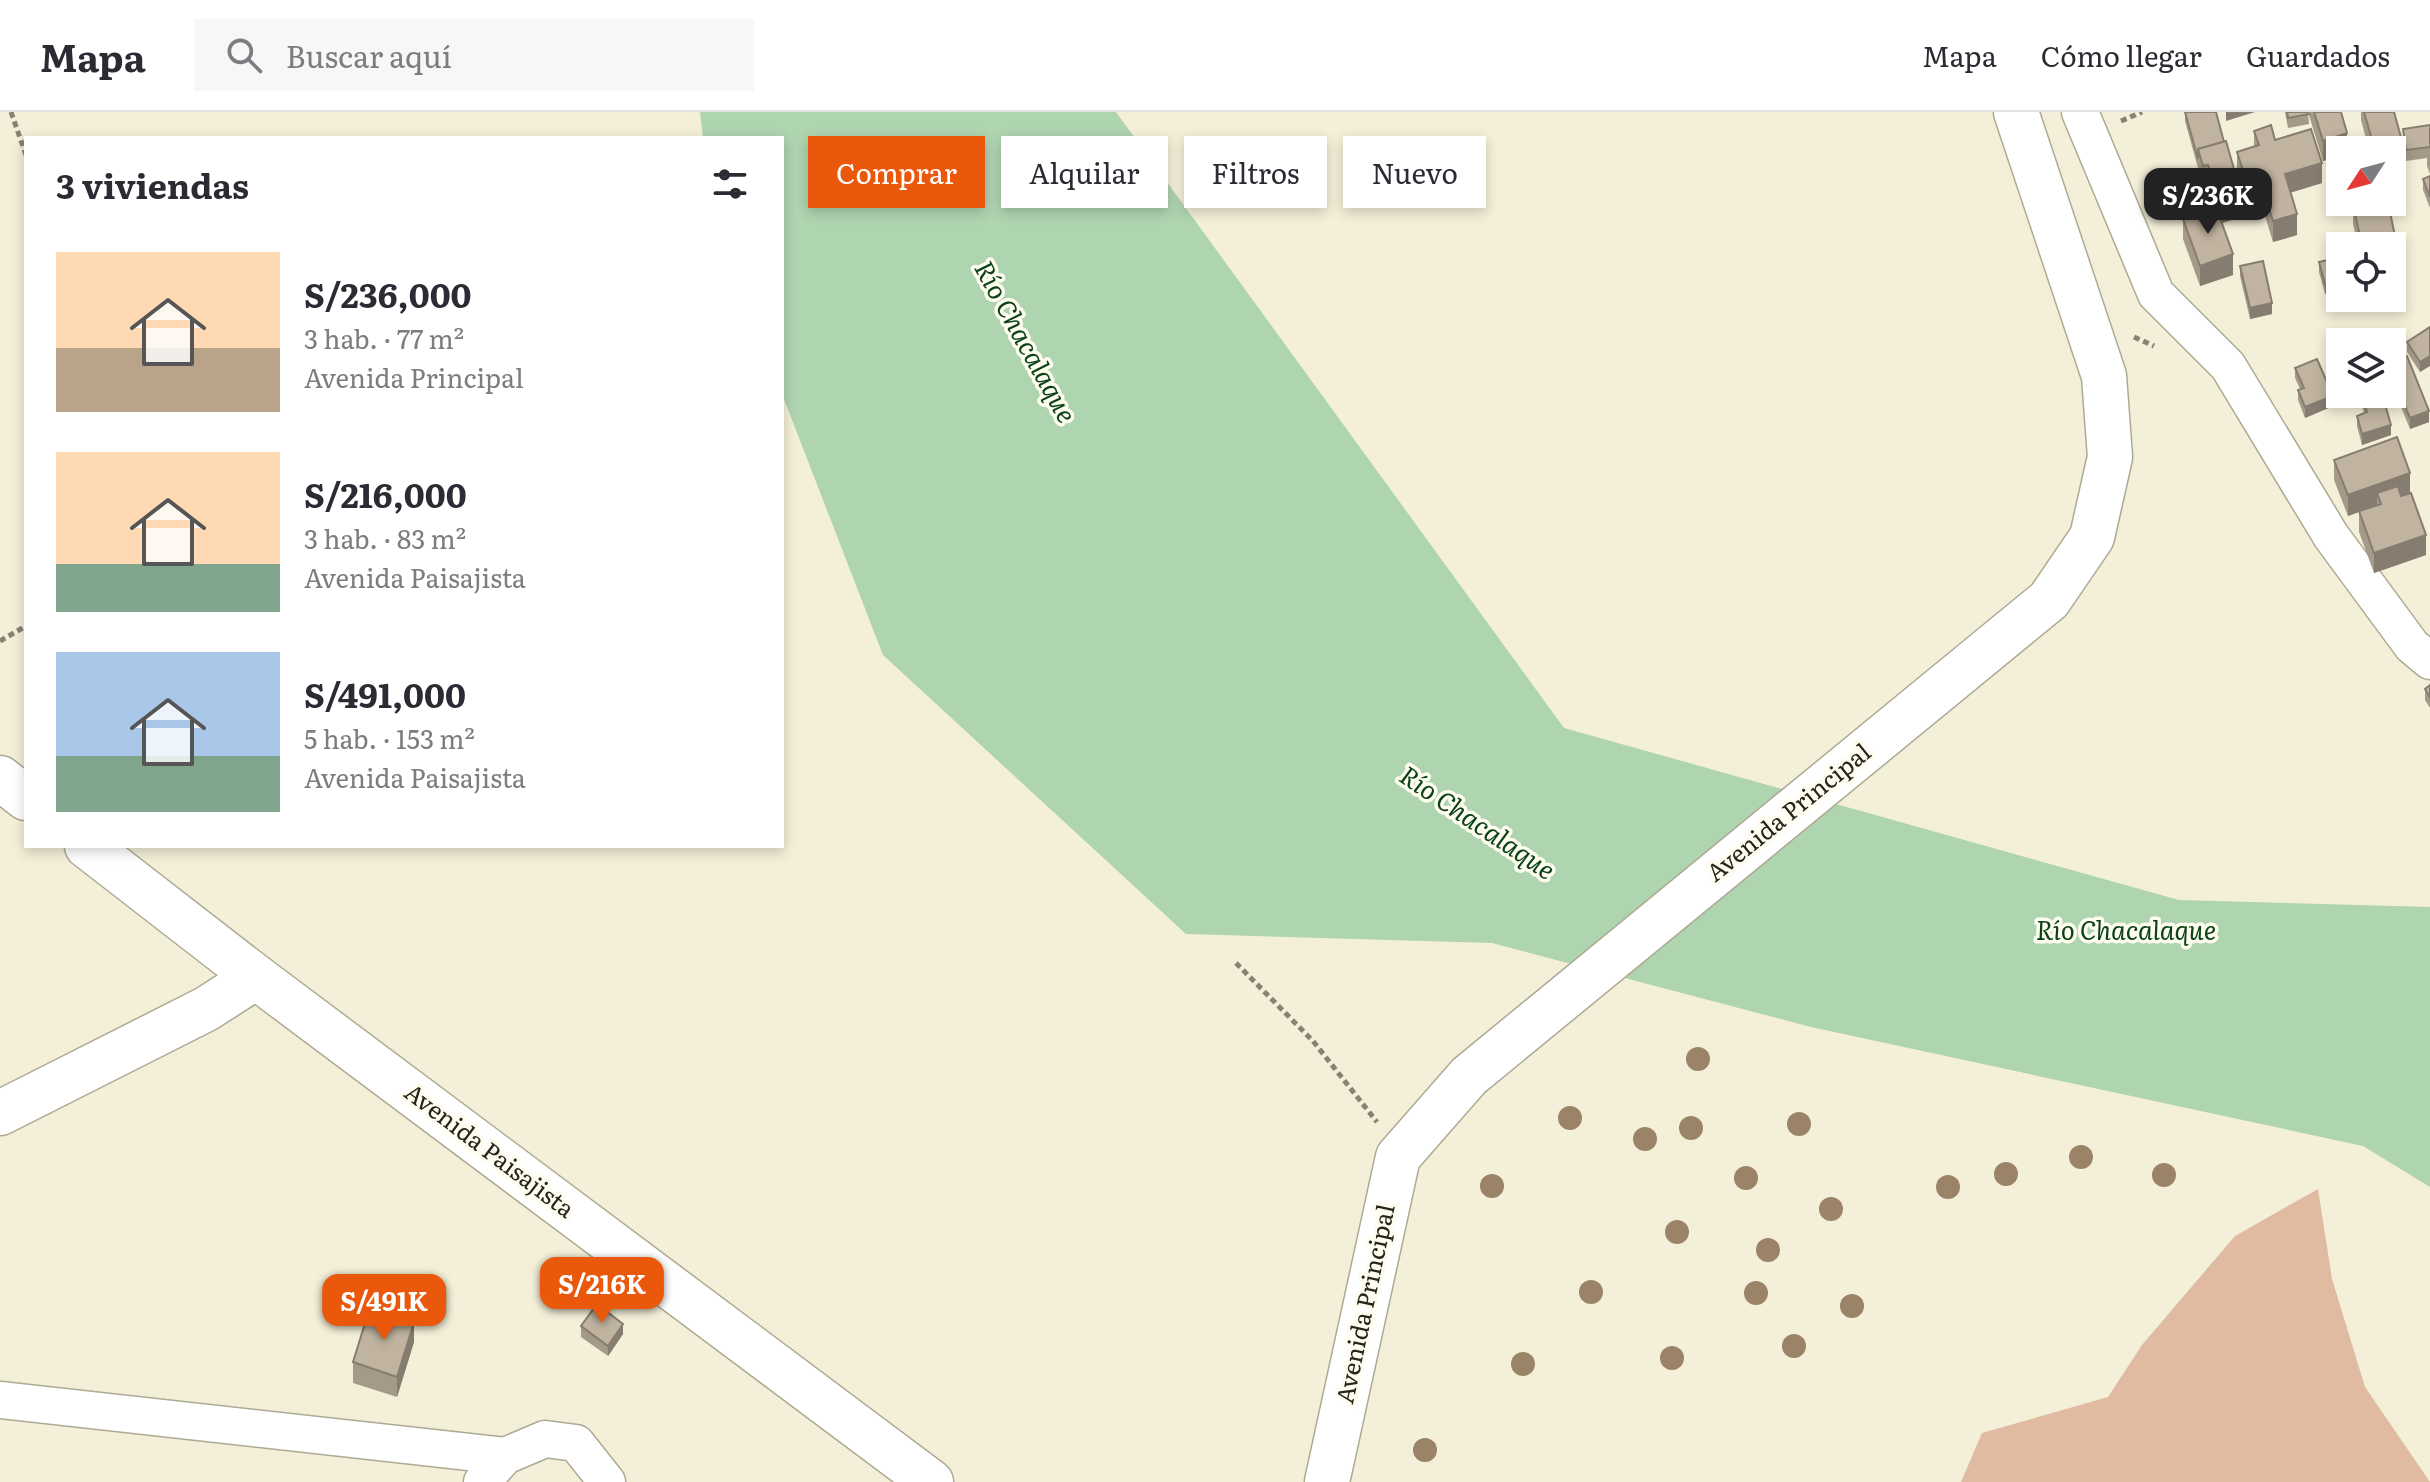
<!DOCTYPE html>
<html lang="es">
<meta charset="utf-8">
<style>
body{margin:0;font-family:Literata,serif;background:#f7f7f7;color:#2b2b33;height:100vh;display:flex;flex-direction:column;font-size:30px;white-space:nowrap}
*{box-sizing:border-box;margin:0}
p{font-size:26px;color:#7c7c81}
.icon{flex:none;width:44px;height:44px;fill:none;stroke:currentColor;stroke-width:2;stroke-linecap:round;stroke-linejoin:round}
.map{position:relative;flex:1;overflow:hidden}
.drawer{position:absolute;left:24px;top:24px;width:760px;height:712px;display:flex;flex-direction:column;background:#fff;border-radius:0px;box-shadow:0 4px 12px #0003}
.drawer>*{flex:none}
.banner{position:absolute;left:808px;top:24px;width:760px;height:72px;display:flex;gap:16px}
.needle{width:52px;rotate:234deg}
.fabs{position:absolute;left:2326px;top:24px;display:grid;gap:16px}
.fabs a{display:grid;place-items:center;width:80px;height:80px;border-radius:0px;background:#fff;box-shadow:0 4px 12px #0003;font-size:40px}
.price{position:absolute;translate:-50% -68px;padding:0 18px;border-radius:16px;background:#ea580c;color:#fff;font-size:26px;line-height:52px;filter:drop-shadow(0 2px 4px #0008)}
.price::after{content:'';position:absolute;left:50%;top:48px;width:24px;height:18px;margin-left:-12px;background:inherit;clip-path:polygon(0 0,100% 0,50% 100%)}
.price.current{background:#222;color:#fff}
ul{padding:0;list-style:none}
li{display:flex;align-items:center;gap:24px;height:200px;padding:0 32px}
li span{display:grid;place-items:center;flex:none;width:224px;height:160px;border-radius:0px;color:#555}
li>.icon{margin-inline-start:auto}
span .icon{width:96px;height:96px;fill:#fffc;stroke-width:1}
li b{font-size:34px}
h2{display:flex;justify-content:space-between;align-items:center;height:96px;padding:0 32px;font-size:34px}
.chip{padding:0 28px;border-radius:0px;background:#fff;box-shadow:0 4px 12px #0003;font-size:28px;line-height:72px}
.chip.current{background:#ea580c;color:#fff}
header{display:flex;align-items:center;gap:48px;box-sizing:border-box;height:112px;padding:0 40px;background:#fff;border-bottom:2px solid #e1e1e2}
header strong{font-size:38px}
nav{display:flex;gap:44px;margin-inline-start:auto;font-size:28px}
.search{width:560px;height:72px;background:#f7f7f7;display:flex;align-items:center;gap:20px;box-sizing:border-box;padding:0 28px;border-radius:0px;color:#7c7c81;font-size:30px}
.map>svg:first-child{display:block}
.green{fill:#e1baa2}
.water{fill:#afd4b0}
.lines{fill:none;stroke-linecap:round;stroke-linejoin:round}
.minor-casing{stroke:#adaa94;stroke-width:39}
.tertiary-casing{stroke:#adaa94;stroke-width:47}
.secondary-casing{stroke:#adaa94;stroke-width:47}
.path{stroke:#858373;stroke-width:5;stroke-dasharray:6 4;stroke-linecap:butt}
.minor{stroke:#fff;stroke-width:36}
.tertiary{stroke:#fff;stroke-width:44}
.secondary{stroke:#fff;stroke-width:44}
.tree{fill:#9b8367}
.wall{fill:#a59a8a}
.shaded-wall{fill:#867d70}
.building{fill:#c0b3a0;stroke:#867d70;stroke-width:2}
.labels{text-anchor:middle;stroke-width:7;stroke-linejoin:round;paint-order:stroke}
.street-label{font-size:24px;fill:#26251c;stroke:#fefcee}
.water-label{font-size:26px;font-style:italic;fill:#0b4316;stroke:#fefcee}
</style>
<header>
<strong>Mapa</strong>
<div class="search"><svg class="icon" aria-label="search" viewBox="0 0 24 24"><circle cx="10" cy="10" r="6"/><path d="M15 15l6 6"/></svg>Buscar aquí</div>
<nav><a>Mapa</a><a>Cómo llegar</a><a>Guardados</a></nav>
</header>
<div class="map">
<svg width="2430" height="1370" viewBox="0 0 2430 1370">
<rect width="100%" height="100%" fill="#f3efd8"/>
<!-- green -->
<polygon class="green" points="2318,1077 2332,1167 2365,1275 2430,1370 1961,1370 1982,1321 2108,1285 2142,1233 2235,1124"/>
<!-- water -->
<polygon class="water" points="700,0 1116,0 1564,616 2179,788 2430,795 2430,1075 2363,1034 1811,915 1492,831 1186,822 883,543 782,282 782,26 703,26"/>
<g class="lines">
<defs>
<g id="minor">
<polyline points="2080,0 2156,182 2228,254 2331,424 2412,534 2430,549"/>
<polyline points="0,1288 505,1344"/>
<polyline points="482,1370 505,1344 545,1327 576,1331 607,1370"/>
</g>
<g id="tertiary">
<polyline points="0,1001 206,897 256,865"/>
<polyline points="1327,1370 1398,1045 1469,964 2049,488 2092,425 2110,345 2104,264 2016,0"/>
</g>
<g id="secondary">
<polyline points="0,666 26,686"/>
<polyline points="87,734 256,865 931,1370"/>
</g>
</defs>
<!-- minor casing -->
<use href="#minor" class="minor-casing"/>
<!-- tertiary casing -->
<use href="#tertiary" class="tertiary-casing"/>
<!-- secondary casing -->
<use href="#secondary" class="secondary-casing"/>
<!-- path -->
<g class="path">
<polyline points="11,0 26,43"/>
<polyline points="2121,9 2142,0"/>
<polyline points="2134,225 2154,234"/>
<polyline points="0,529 26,514"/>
<polyline points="1236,851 1313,929 1377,1010"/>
</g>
<!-- minor -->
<use href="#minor" class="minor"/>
<!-- tertiary -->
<use href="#tertiary" class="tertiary"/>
<!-- secondary -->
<use href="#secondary" class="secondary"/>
</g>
<!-- trees -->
<g class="tree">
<circle cx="1698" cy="947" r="12"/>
<circle cx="1570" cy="1006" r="12"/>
<circle cx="1799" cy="1012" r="12"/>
<circle cx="1691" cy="1016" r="12"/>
<circle cx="1645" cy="1027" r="12"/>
<circle cx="2081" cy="1045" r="12"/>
<circle cx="2006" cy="1062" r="12"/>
<circle cx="2164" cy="1063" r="12"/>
<circle cx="1746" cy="1066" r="12"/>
<circle cx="1492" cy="1074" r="12"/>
<circle cx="1948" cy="1075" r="12"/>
<circle cx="1831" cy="1097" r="12"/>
<circle cx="1677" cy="1120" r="12"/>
<circle cx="1768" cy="1138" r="12"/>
<circle cx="1591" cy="1180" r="12"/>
<circle cx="1756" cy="1181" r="12"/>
<circle cx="1852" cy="1194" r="12"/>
<circle cx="1794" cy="1234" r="12"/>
<circle cx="1672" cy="1246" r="12"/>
<circle cx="1523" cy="1252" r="12"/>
<circle cx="1425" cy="1338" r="12"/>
</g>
<!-- wall -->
<g class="wall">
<polygon points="2185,0 2242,105 2222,111 2233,163 2200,174 2183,127 2183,107 2200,101 2197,89 2197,68 2201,67 2185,9"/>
<polygon points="2285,0 2341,0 2347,38 2340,38 2340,44 2323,49 2308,0 2309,12 2288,16"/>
<polygon points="2361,0 2394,0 2404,35 2403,17 2430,13 2430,62 2427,54 2427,46 2406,49 2404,36 2404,56 2392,60 2392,38 2369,38 2361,8"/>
<polygon points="2254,19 2275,28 2322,71 2290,81 2297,123 2273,130 2261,91 2248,94 2237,60 2237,40 2254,35"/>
<polygon points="2430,64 2430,96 2423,78 2423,67"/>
<polygon points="2360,90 2388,90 2399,144 2399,164 2392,166 2392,134 2358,134 2353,112 2353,92"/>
<polygon points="2340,145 2340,179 2325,182 2319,160 2319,150"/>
<polygon points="2240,154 2272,202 2250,207 2240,164"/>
<polygon points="2430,215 2420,260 2407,240 2407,230"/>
<polygon points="2392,251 2429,310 2410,317 2392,273"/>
<polygon points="2295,256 2333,294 2305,306 2298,288 2298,278 2300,277 2295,266"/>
<polygon points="2361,282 2391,323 2362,333 2357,314 2357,304 2364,301 2361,291"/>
<polygon points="2334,348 2410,381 2426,443 2374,461 2359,420 2359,400 2348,404 2334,368"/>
<polygon points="2430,573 2430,596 2425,588 2425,577"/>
<polygon points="581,1214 623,1222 608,1244 581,1225"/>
<polygon points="414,1230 397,1285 353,1271 353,1250"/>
</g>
<!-- shaded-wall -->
<g class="shaded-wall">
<polygon points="2226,0 2255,0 2226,9"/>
<polygon points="2347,21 2347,38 2340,38 2340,44 2323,49 2323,29"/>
<polygon points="2404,36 2404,56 2392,60 2392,39"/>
<polygon points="2322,51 2322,71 2285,82 2285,62"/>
<polygon points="2261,70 2261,91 2248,94 2248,74"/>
<polygon points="2242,85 2242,105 2204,116 2204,95"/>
<polygon points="2297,102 2297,123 2273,130 2273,109"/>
<polygon points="2233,142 2233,163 2200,174 2200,154"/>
<polygon points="2399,144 2399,164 2392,166 2392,145"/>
<polygon points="2340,168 2340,179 2325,182 2325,172"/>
<polygon points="2272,191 2272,202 2250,207 2250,196"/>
<polygon points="2430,244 2430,254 2420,260 2420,250"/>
<polygon points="2333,284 2333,294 2305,306 2305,295"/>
<polygon points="2429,299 2429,310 2410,317 2410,306"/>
<polygon points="2391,313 2391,323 2362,333 2362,322"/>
<polygon points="2410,361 2410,382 2381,392 2377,381 2377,393 2348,404 2348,383"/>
<polygon points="2426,423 2426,443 2374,461 2374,441"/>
<polygon points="414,1210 414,1230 397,1285 397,1265"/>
<polygon points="623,1212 623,1222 608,1244 608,1234"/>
</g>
<!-- building -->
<g class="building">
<polygon points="2185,0 2216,0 2224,30 2198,37 2198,47"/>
<polygon points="2287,0 2308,0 2309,2 2288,6"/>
<polygon points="2314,0 2341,0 2347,21 2323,29"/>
<polygon points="2364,0 2394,0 2404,36 2392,39 2375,38"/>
<polygon points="2271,13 2275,28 2311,17 2322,51 2285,62 2297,102 2273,109 2261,70 2248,74 2237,40 2259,33 2254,19"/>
<polygon points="2430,13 2430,35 2406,38 2403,17"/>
<polygon points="2226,29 2242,85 2204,95 2197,68 2212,64 2208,53 2203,54 2198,37"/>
<polygon points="2430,64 2430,85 2423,67"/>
<polygon points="2360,90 2388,90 2399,144 2392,145 2392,134 2362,134 2353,92"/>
<polygon points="2216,95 2233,142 2200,154 2183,107"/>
<polygon points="2340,145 2340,168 2325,172 2319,150"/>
<polygon points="2263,149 2272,191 2250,196 2240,154"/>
<polygon points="2430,215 2430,244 2420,250 2407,230"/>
<polygon points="2407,244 2429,299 2410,306 2392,263 2392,251"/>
<polygon points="2317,247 2333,284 2305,295 2298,278 2304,276 2295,256"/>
<polygon points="2361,282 2382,282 2391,313 2362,322 2357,304 2367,300"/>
<polygon points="2397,325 2410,361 2348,383 2334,348"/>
<polygon points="2398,374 2401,384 2411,381 2426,423 2374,441 2359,399 2381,392 2377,381"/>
<polygon points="2430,573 2430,585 2425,577"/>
<polygon points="597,1192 623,1212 608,1234 581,1214"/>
<polygon points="370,1195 414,1210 397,1265 353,1250"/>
</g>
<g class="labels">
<!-- street labels -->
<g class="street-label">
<text transform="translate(1789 701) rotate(-39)" y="8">Avenida Principal</text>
<text transform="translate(489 1039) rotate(37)" y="8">Avenida Paisajista</text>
<text transform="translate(1366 1192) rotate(-78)" y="8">Avenida Principal</text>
</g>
<!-- water labels -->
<g class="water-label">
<text transform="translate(1025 230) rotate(61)" y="9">Río Chacalaque</text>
<text transform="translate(1477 711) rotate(34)" y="9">Río Chacalaque</text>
<text x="2126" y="828">Río Chacalaque</text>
</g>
</g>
</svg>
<div class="fabs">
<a><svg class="needle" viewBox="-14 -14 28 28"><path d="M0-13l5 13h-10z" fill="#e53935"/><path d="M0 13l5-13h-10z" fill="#7c7c81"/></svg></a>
<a><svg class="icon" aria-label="locate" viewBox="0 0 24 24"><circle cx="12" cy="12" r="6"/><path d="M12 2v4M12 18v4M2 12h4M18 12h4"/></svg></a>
<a><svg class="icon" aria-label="layers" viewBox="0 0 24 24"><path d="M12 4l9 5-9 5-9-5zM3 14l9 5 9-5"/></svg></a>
</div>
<b class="price current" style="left:2208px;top:124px">S/236K</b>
<b class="price" style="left:602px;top:1213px">S/216K</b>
<b class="price" style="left:384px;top:1230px">S/491K</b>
<div class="banner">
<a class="chip current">Comprar</a>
<a class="chip">Alquilar</a>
<a class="chip">Filtros</a>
<a class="chip">Nuevo</a>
</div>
<section class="drawer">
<h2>3 viviendas<svg class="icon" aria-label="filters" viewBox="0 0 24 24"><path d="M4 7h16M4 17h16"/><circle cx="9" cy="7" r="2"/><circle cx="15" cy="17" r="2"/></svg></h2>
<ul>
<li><span style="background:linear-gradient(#ffd9b3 60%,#b9a48a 0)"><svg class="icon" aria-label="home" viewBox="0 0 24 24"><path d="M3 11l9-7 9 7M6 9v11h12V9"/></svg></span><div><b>S/236,000</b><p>3 hab. · 77 m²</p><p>Avenida Principal</p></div></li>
<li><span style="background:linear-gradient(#ffd9b3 70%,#7fa58c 0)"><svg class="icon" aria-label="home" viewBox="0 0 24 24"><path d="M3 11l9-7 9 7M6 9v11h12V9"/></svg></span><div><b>S/216,000</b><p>3 hab. · 83 m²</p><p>Avenida Paisajista</p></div></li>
<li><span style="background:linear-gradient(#a9c7e8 65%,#7fa58c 0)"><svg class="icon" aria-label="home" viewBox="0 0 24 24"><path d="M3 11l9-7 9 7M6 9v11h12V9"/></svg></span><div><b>S/491,000</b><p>5 hab. · 153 m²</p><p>Avenida Paisajista</p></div></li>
</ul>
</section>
</div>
